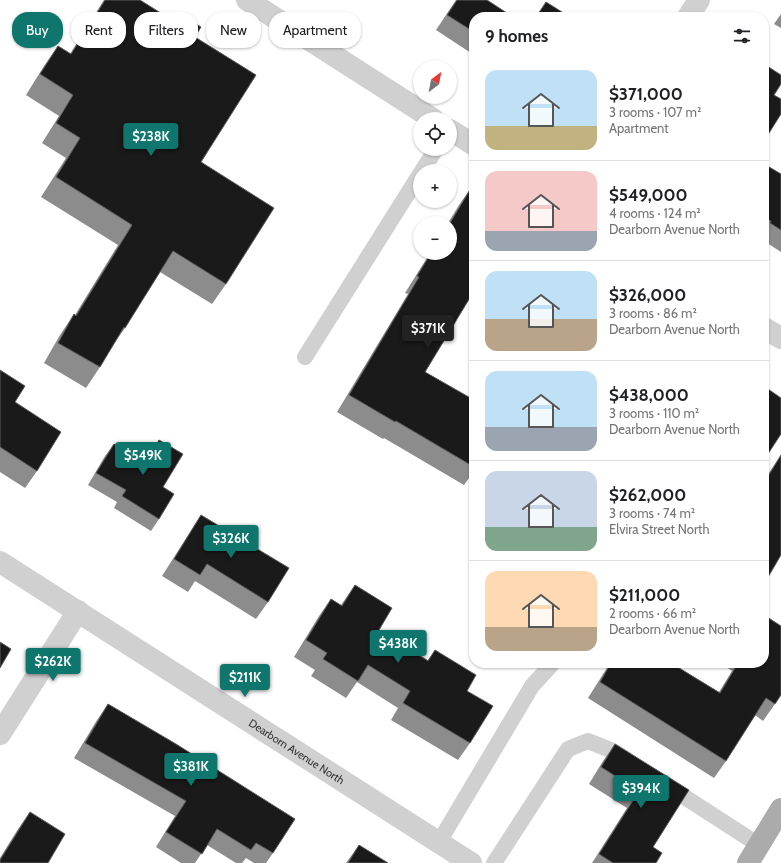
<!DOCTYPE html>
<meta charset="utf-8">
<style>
body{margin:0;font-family:Cabin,sans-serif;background:#f2f2f2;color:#202124;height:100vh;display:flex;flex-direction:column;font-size:15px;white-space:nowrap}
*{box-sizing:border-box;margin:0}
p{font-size:13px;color:#757577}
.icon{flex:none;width:22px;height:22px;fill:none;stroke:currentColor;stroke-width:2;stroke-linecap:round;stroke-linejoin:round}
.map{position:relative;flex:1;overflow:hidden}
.drawer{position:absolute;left:469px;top:12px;width:300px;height:656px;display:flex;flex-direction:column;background:#fff;border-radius:16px;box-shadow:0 1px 3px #0004}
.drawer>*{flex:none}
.top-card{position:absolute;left:12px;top:12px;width:380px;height:36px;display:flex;gap:8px}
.needle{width:26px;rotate:32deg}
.controls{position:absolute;left:413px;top:60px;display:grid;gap:8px}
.controls a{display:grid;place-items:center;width:44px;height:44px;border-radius:50%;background:#fff;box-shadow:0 1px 3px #0004;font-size:20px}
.price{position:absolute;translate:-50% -34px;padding:0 9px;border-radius:4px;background:#0f766e;color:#fff;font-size:13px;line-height:26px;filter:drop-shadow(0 1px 2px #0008)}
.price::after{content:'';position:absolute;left:50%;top:24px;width:12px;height:9px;margin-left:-6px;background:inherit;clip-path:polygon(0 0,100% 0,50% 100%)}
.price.selected{background:#222;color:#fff}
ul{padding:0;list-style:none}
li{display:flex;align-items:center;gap:12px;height:100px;padding:0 16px}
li+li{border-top:1px solid #e0e0e0}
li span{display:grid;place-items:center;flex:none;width:112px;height:80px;border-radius:12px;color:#555}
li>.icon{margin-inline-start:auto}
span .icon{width:48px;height:48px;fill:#fffc;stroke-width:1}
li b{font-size:17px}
h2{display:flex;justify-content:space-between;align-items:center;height:48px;padding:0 16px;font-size:17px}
.chip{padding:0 14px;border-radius:16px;background:#fff;box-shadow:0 1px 3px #0004;font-size:14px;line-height:36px}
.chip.selected{background:#0f766e;color:#fff}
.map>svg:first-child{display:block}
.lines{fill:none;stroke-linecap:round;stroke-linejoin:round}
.service{stroke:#d0d0d0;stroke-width:16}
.minor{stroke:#d0d0d0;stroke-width:22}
.primary{stroke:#ababab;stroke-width:22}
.wall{fill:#8c8c8c}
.building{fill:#1a1a1a;stroke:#5f5f5f}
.labels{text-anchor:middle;stroke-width:4;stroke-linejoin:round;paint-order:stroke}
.street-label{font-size:11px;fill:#333;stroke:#fff}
</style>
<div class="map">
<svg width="781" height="863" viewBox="0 0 781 863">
<rect width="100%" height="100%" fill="#fff"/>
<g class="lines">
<!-- service -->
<g class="service">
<polyline points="422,171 436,149"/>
<polyline points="305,357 420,174"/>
<polyline points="666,785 759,845"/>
<polyline points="439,842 532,686 553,663"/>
<polyline points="494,863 568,749 588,741 613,751 630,762"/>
</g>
<!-- minor -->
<g class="minor">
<polyline points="247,0 433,119"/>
<polyline points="688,17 699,0"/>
<polyline points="450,130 474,145"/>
<polyline points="764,328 781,338"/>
<path id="s1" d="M0 562 471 863"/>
<polyline points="0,734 78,611"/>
</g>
<!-- primary -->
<polyline class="primary" points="748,863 781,809"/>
</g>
<!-- wall -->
<g class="wall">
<polygon points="104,0 140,0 175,22 180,14 195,37 201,162 226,284 212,304 160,272 125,328 115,342 100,367 86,388 44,363 60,335 74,314 75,315 118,245 41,197 66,158 42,143 59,116 26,95 44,66 58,46 70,54"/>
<polygon points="456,0 487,0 474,17 474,55 436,30"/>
<polygon points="781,14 781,28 774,24"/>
<polygon points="764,164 781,174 781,252 764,241"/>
<polygon points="471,188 474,190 474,294 473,293 425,372 474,400 474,471 464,485 384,438 383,439 337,412 408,294 405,293 430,253 450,253 450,223 448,223 459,205"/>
<polygon points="0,370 37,471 25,488 0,472"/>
<polygon points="159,440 163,487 159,519 151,531 114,508 117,502 88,485 105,456 114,444 145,462 151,452"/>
<polygon points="781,455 764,584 764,480"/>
<polygon points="201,515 268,602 256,619 195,581 188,592 162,576 190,532"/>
<polygon points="355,585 379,630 428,660 435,650 467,691 470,743 458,760 391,720 398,708 357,682 346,698 311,676 315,670 294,657 319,616 331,599 341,605"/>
<polygon points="610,663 671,663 719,692 732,671 720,663 764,663 775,704 763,721 755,715 726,761 714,778 588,698"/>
<polygon points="108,704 273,853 266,863 254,863 246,858 242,863 236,863 207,845 195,863 181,863 156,847 175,816 74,758 97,720"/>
<polygon points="615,744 689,790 653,847 656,863 592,863 627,808 589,784 603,761"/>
<polygon points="30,812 0,863 0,858 18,829"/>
<polygon points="359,845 388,863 346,863"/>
</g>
<!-- building -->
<g class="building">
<polygon points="105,0 140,0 175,22 180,14 201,27 195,37 256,75 201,162 274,208 226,284 173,251 125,328 124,327 100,367 58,343 74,314 76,316 132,225 56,177 80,138 56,123 73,95 40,74 58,46 71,54"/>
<polygon points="457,0 487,0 513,17 474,17 474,32 447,15"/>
<polygon points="546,2 570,17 536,17"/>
<polygon points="764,64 781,75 781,84 774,95 781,99 781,114 764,141"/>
<polygon points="764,164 781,174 781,230 770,223 771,221 764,217"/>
<polygon points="471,188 474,190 474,291 425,372 474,400 474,467 396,421 395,422 349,395 419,277 417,276 431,253 450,253 450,223"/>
<polygon points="0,370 25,386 15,402 61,432 37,471 0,447"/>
<polygon points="768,389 781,398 781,434 764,460 764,394"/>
<polygon points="159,440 183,454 163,487 174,494 159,519 122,496 126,490 96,473 114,444 146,463"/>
<polygon points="781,455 781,555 764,584 764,497 765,495 764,494 764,483"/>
<polygon points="201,515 289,568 268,602 207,564 200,575 174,559"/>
<polygon points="355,585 392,608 379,630 428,661 435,650 476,675 467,691 493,706 470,743 403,703 410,691 368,665 358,681 323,659 327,653 306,640 331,599 342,606"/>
<polygon points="764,615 781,626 781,695 775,704 766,698 726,761 600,682 611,663 671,663 720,693 738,663 764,663"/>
<polygon points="0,642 11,649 0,668"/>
<polygon points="108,704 176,744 295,819 273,853 256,843 251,850 217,829 202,854 166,832 186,801 85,743"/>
<polygon points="615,744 689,790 653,847 662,853 656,863 613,863 599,854 639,791 601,767"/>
<polygon points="30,812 65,834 48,863 0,863 0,860"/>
<polygon points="359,845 388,863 348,863"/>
</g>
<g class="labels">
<!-- street labels -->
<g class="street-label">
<text dy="4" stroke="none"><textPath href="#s1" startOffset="352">Dearborn Avenue North</textPath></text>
</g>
</g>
</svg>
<div class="controls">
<a><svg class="needle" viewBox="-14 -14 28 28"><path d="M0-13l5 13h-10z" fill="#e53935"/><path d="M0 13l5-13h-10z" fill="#757577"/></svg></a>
<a><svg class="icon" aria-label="locate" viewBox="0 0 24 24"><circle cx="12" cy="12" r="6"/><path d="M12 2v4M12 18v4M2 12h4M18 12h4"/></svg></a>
<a>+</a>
<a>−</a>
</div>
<b class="price" style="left:151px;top:157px">$238K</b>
<b class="price selected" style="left:428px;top:349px">$371K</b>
<b class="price" style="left:143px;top:476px">$549K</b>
<b class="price" style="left:231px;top:559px">$326K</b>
<b class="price" style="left:398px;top:664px">$438K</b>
<b class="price" style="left:53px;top:682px">$262K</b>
<b class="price" style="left:245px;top:698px">$211K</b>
<b class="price" style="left:191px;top:787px">$381K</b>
<b class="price" style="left:641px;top:809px">$394K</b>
<div class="top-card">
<a class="chip selected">Buy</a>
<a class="chip">Rent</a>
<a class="chip">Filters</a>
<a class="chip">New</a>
<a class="chip">Apartment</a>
</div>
<section class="drawer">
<h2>9 homes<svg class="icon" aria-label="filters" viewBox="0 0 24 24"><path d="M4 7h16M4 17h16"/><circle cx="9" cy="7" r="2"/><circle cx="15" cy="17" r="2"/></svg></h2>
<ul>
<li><span style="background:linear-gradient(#bfe0f5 70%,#c2b280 0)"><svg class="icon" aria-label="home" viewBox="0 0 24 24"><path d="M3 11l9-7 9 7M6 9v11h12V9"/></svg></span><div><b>$371,000</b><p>3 rooms · 107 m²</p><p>Apartment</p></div></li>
<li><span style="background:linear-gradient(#f6c9c9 75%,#9aa5b1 0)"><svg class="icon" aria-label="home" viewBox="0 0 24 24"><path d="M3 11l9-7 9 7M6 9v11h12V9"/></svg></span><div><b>$549,000</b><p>4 rooms · 124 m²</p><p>Dearborn Avenue North</p></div></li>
<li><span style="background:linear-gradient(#bfe0f5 60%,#b9a48a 0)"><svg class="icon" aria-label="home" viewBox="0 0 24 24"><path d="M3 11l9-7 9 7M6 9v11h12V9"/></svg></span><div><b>$326,000</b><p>3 rooms · 86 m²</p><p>Dearborn Avenue North</p></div></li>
<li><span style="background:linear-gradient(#bfe0f5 70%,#9aa5b1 0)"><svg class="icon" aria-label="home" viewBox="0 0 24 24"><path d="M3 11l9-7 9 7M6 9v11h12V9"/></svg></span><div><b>$438,000</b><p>3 rooms · 110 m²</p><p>Dearborn Avenue North</p></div></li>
<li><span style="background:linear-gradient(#c9d6e8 70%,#7fa58c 0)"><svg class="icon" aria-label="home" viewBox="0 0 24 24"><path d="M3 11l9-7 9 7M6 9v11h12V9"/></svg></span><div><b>$262,000</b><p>3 rooms · 74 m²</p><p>Elvira Street North</p></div></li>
<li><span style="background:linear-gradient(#ffd9b3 70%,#b9a48a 0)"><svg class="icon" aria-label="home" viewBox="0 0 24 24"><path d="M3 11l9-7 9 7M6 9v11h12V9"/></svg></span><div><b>$211,000</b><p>2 rooms · 66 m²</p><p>Dearborn Avenue North</p></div></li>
</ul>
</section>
</div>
